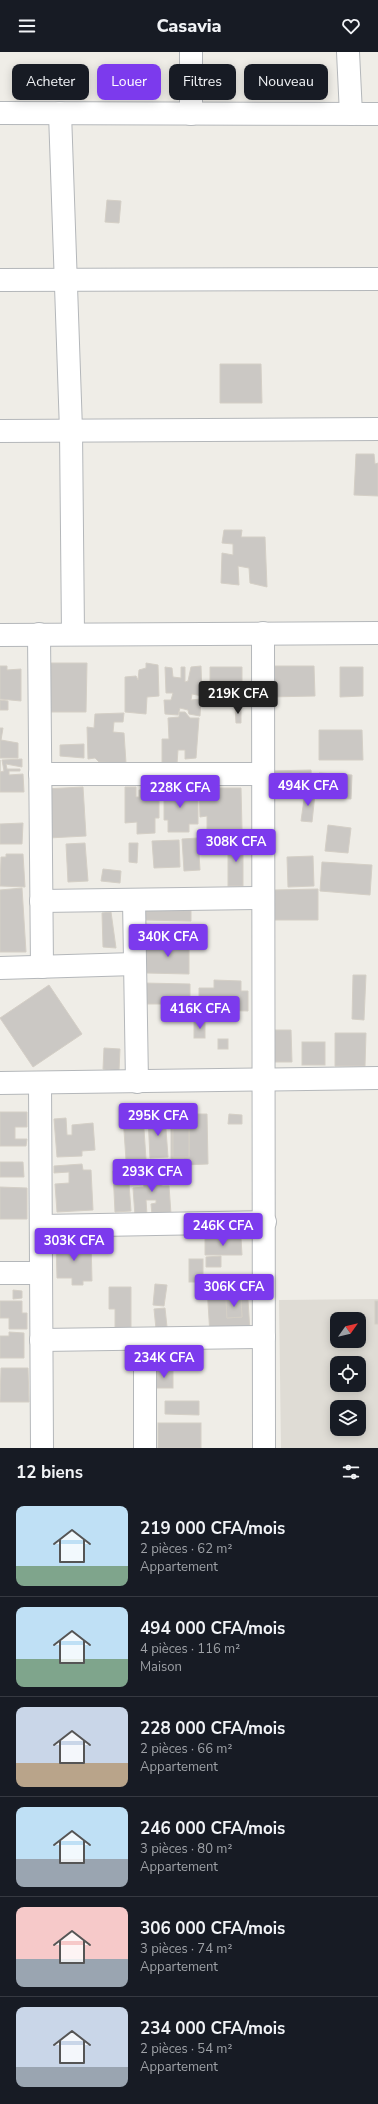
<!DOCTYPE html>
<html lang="fr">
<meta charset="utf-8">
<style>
body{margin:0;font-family:"Nunito Sans",sans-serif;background:#20242c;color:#f1f3f6;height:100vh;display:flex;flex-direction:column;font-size:15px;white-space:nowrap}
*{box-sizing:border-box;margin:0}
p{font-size:13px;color:#9ea1a6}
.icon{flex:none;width:22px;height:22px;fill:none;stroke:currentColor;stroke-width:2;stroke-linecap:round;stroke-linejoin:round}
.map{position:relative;height:1396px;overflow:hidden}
.details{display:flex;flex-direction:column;background:#171b24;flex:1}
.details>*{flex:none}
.banner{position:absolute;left:12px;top:12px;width:354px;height:36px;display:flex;gap:8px}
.needle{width:26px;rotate:56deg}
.tools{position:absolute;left:330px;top:1260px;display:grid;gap:8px}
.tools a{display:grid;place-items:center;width:36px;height:36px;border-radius:8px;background:#171b24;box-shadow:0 2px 10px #0003;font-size:20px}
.price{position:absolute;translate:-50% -34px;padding:0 9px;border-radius:4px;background:#7c3aed;color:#fff;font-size:13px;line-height:26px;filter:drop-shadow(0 1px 2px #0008)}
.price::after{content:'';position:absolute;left:50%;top:24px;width:12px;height:9px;margin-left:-6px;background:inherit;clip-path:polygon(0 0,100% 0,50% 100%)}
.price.active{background:#222;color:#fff}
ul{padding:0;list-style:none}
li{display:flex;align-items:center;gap:12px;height:100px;padding:0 16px}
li+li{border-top:1px solid #363941}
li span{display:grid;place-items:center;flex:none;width:112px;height:80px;border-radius:8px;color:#555}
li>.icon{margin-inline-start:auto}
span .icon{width:48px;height:48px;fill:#fffc;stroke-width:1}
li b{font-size:17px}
h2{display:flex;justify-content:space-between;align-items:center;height:48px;padding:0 16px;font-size:17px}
.pill{padding:0 14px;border-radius:8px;background:#171b24;box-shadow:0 2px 10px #0003;font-size:14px;line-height:36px}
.pill.active{background:#7c3aed;color:#fff}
header{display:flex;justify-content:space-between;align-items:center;height:52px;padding:0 16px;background:#171b24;font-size:18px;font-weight:800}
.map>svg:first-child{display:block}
.education{fill:#dfdcd5;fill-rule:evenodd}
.building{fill:#cbc8c4;stroke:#d4cfc6;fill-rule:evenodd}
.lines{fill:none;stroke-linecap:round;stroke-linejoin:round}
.minor-casing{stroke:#b4b7ba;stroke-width:24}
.minor{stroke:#fff;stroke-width:22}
</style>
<header><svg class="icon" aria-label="menu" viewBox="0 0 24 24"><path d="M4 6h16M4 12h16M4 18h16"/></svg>Casavia<svg class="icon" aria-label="heart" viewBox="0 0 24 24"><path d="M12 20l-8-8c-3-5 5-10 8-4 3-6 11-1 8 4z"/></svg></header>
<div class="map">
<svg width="378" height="1396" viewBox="0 0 378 1396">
<rect width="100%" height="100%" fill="#efede7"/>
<!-- education -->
<path class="education" d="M378 1247V1396H281L279 1248ZM337 1267H359V1289H337ZM337 1311H359V1333H337ZM337 1355H359V1377H337Z"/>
<!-- building -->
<g class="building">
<polygon points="107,148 121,149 119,171 105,170"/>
<polygon points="220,312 261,312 262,351 220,351"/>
<polygon points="356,402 374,402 375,412 378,411 378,444 354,443"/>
<polygon points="224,478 242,478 241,485 265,485 267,535 250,531 249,516 238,514 239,533 221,531 222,501 233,503 233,492 222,491"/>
<polygon points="47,611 87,611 86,660 49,660"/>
<polygon points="146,611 158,613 159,644 147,645 146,662 125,660 125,625 136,624 138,628 139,618 146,616"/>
<polygon points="0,614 7,614 7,618 21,617 21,649 0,647"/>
<polygon points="201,614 202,644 192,642 191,648 201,647 200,664 189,662 188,658 180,656 178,663 165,662 164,648 171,648 173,641 166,641 165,615 172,616 173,625 181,626 181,615 185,615 185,630 188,629 191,615"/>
<polygon points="267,614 314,614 315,644 268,645"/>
<polygon points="210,615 242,615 242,643 228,642 228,634 210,633"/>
<polygon points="340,615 363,615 363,644 340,645"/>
<polygon points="212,635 222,636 222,646 212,645"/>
<polygon points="0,648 8,649 8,658 0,658"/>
<polygon points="235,654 241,655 241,671 236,671"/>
<polygon points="179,660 185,660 190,666 199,666 196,706 185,707 185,698 178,698 177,712 162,712 162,687 169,687 168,666 179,665"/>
<polygon points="124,661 123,670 114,670 113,680 124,681 126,711 99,710 95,706 88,707 87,675 94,676 95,662"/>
<polygon points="0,676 3,676 1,688 18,691 18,706 0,706"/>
<polygon points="319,678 362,678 363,708 319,708"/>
<polygon points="84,692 84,706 60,704 60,693"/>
<polygon points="22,707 22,715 6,712 7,717 20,717 20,719 9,719 9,723 23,722 24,740 0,740 0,708 0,720 4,719 2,708"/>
<polygon points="311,718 312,738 271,740 270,719"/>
<polygon points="319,721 352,723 351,747 317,745"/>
<polygon points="83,735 86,784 48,786 45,737"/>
<polygon points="125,735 136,735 136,745 139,745 139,738 147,738 147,735 159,735 159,766 155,766 155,781 137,782 137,770 125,771"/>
<polygon points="164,736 185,736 185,741 198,739 198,772 189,772 189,780 168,780 168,768 164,768"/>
<polygon points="219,736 241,736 242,777 207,777 207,764 200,765 199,737 210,737 210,748 219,748"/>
<polygon points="305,740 315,742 312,770 301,769"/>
<polygon points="23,771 22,792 0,792 0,772"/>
<polygon points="328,773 351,776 348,801 325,799"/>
<polygon points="198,786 200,818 184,819 182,787"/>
<polygon points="179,788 180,815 154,816 152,789"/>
<rect x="228" y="788" width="15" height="46"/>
<polygon points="85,791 88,829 68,830 66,792"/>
<polygon points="129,791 138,791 137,811 129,810"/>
<polygon points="6,802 23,802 25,835 0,834 1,805 6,805"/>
<polygon points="313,804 314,834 288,835 287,805"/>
<polygon points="322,810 372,813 370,843 320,839"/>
<polygon points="103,817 121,819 120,831 101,829"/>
<polygon points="22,836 26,900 0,900 0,838"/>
<polygon points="318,837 318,868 274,868 274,838"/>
<polygon points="144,855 191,856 191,869 144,868"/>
<polygon points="111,860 116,896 103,895 102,861"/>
<polygon points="144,872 191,875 191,889 144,886"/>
<polygon points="146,890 189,891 189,922 146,921"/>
<polygon points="353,923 366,923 364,968 352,967"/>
<polygon points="214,928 241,929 241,939 248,939 248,959 214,958 214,952 199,951 199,936 214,936"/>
<polygon points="143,931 190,932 190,952 143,952"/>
<polygon points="49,933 82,982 33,1015 0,966"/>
<rect x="194" y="970" width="11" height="16"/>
<polygon points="271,978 291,978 292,1010 271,1010"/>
<polygon points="335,981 366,981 365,1014 335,1014"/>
<rect x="218" y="987" width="10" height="10"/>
<rect x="302" y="990" width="23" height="23"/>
<polygon points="104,996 120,997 119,1019 103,1017"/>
<polygon points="0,1060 27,1060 27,1075 15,1075 15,1087 27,1087 26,1094 0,1094"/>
<path d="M197 1062H207L208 1112 184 1113V1107H171V1074H192V1069H197ZM173 1077H189V1105H173Z"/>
<polygon points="229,1062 242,1063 242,1072 228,1072"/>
<polygon points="143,1063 146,1107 126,1108 123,1064"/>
<polygon points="165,1064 168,1105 150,1106 148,1065"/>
<polygon points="66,1066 67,1083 72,1083 72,1073 93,1071 95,1098 82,1099 82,1104 57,1105 54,1067"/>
<rect x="173" y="1077" width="16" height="28"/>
<polygon points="0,1110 23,1110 24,1125 0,1125"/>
<polygon points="82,1112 83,1118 91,1118 93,1158 57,1160 55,1132 69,1131 69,1120 54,1121 54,1114"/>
<polygon points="168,1116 169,1127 161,1127 162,1134 169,1134 171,1162 152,1163 151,1152 156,1151 156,1148 146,1148 147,1163 135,1164 133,1136 144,1135 143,1127 132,1127 132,1118 148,1117 148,1124 158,1124 157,1117"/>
<polygon points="128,1118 131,1159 115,1160 113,1119"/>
<polygon points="0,1135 27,1136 27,1167 0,1167"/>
<polygon points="205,1186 241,1186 242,1203 205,1203"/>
<polygon points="91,1188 92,1229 83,1229 83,1233 72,1233 72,1226 57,1226 56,1191 74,1191 74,1196 84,1196 84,1189"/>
<polygon points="221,1204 221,1215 206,1215 206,1205"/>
<rect x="189" y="1207" width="14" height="23"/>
<polygon points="155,1232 167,1233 164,1254 153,1253"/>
<path d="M247 1232 250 1280 210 1283 207 1235ZM241 1246 242 1265 227 1266 226 1247Z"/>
<polygon points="109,1235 131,1235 131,1279 115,1279 115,1257 109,1257"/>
<polygon points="13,1238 22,1239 22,1246 13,1247"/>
<polygon points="241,1246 242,1265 227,1266 226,1247"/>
<polygon points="0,1249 22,1249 22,1261 27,1261 27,1277 9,1277 9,1266 0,1266"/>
<rect x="375" y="1249" width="3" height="23"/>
<polygon points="165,1256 167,1275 156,1277 154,1257"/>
<polygon points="9,1280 24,1281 24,1306 0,1306 0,1284 9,1284"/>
<polygon points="1,1316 28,1316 29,1350 0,1350"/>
<rect x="156" y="1318" width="17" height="18"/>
<polygon points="165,1349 199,1349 199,1363 165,1362"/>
<rect x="158" y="1371" width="43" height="25"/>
</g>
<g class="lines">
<defs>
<g id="minor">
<polyline points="348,0 351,62"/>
<polyline points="0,61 378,62"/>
<polyline points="60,61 71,378 73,582"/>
<polyline points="191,62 191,0"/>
<polyline points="0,228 378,227"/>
<polyline points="0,379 378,377"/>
<polyline points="263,581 264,1396"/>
<polyline points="39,582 42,915"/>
<polyline points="0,583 378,581"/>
<polyline points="40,722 263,722"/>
<polyline points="134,848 137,1030"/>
<polyline points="41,849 263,846"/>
<polyline points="0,916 135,912"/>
<polyline points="0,1031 378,1026"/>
<polyline points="40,1031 42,1396"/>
<polyline points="42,1174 265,1170"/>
<polyline points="0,1221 41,1221"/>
<polyline points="145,1287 145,1396"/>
<polyline points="41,1288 264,1285"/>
</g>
</defs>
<!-- minor casing -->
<use href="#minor" class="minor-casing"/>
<!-- minor -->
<use href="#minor" class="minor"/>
</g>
</svg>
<div class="tools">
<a><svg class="needle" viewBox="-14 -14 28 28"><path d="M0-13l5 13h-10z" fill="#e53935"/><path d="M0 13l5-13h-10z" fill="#9ea1a6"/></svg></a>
<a><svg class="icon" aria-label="locate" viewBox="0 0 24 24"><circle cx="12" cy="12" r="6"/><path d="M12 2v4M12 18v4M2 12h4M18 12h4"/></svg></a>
<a><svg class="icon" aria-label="layers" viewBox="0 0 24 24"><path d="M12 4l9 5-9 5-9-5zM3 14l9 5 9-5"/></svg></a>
</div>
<b class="price active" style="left:238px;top:663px">219K CFA</b>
<b class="price" style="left:308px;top:755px">494K CFA</b>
<b class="price" style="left:180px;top:757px">228K CFA</b>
<b class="price" style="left:236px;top:811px">308K CFA</b>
<b class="price" style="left:168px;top:906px">340K CFA</b>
<b class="price" style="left:200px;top:978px">416K CFA</b>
<b class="price" style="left:158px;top:1085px">295K CFA</b>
<b class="price" style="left:152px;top:1141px">293K CFA</b>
<b class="price" style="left:223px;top:1195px">246K CFA</b>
<b class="price" style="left:74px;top:1210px">303K CFA</b>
<b class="price" style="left:234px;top:1256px">306K CFA</b>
<b class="price" style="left:164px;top:1327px">234K CFA</b>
<div class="banner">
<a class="pill">Acheter</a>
<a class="pill active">Louer</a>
<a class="pill">Filtres</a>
<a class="pill">Nouveau</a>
</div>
</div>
<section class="details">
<h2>12 biens<svg class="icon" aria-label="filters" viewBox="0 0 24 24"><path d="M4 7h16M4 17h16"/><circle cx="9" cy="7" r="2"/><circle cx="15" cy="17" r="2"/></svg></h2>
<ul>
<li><span style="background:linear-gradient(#bfe0f5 75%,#7fa58c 0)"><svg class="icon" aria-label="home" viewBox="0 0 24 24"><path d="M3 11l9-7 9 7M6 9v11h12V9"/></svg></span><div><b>219 000 CFA/mois</b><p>2 pièces · 62 m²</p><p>Appartement</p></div></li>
<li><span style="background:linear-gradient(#bfe0f5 65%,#7fa58c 0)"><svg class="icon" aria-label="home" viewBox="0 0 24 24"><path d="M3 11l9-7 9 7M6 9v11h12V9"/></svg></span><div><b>494 000 CFA/mois</b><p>4 pièces · 116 m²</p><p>Maison</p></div></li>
<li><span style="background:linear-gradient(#c9d6e8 70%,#b9a48a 0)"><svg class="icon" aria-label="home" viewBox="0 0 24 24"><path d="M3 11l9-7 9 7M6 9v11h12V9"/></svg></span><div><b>228 000 CFA/mois</b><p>2 pièces · 66 m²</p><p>Appartement</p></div></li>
<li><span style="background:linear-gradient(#bfe0f5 65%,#9aa5b1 0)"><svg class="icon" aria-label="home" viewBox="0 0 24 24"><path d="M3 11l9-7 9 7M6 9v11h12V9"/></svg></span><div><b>246 000 CFA/mois</b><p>3 pièces · 80 m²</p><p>Appartement</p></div></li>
<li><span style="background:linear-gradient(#f6c9c9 65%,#9aa5b1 0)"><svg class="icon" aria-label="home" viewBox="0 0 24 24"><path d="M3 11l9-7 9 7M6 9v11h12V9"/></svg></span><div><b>306 000 CFA/mois</b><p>3 pièces · 74 m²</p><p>Appartement</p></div></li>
<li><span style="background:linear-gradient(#c9d6e8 75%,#9aa5b1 0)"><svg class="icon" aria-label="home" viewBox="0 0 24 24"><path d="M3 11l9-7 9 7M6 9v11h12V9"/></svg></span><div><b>234 000 CFA/mois</b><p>2 pièces · 54 m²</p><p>Appartement</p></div></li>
</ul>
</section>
